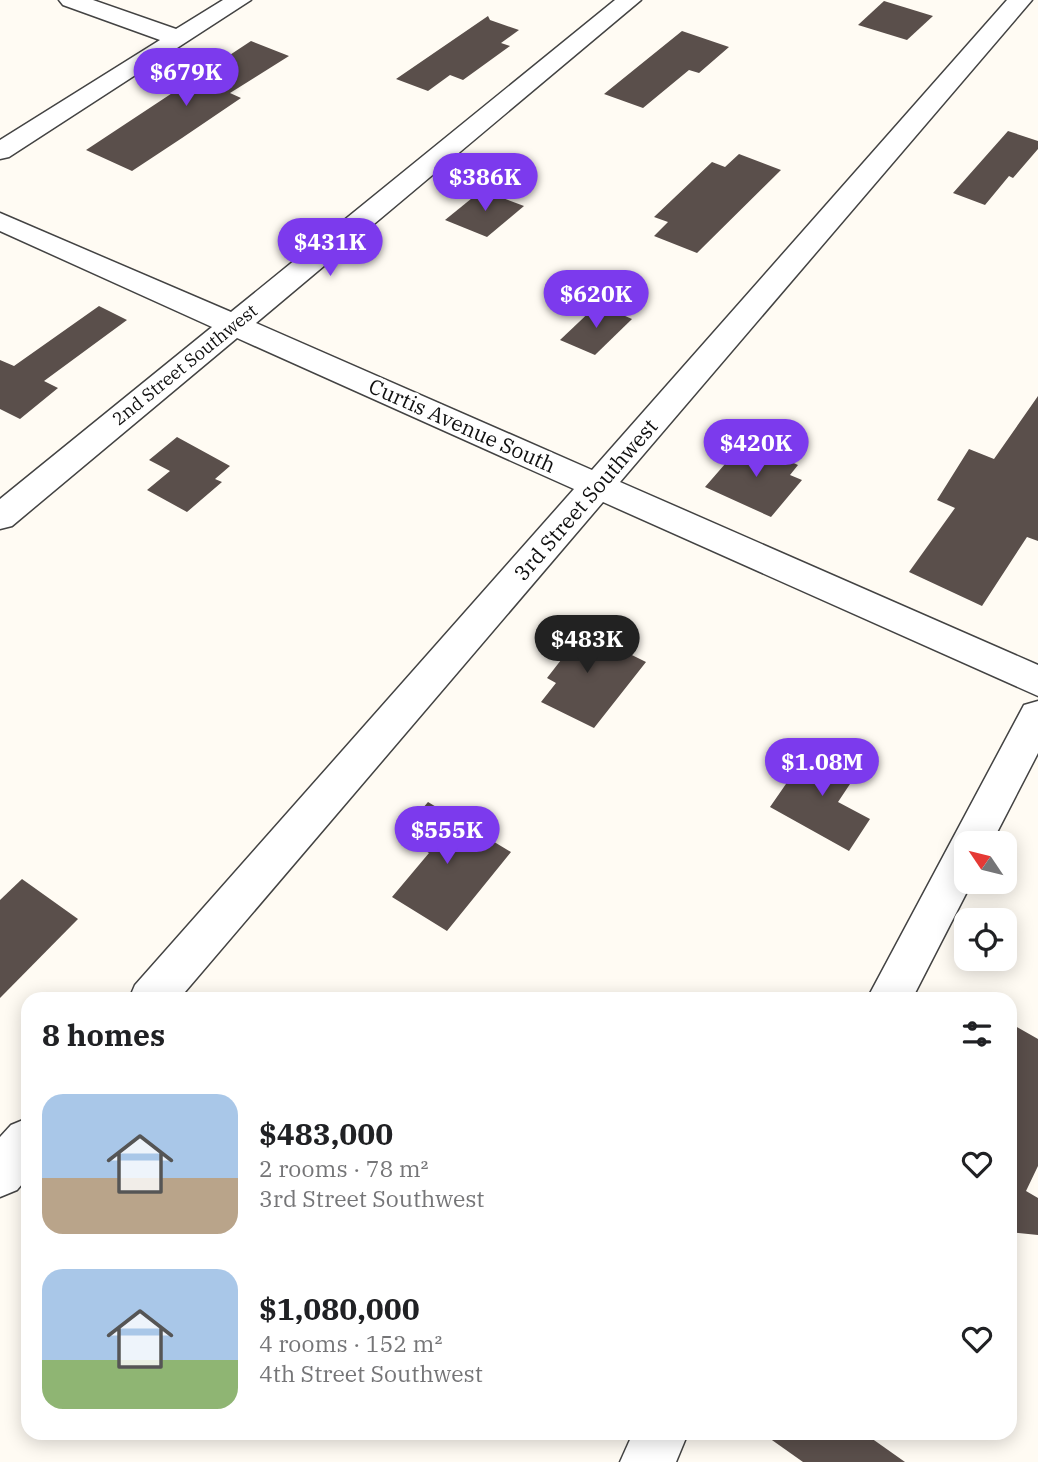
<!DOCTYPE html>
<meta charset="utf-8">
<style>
body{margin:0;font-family:"IBM Plex Serif",serif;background:#f2f2f2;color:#202124;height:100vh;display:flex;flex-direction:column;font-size:26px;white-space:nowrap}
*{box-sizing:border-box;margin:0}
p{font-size:23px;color:#757577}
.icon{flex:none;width:38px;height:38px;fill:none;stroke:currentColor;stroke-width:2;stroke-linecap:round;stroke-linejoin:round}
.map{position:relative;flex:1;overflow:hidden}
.sheet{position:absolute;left:21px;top:992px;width:996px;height:448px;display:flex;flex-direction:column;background:#fff;border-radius:21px;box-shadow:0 4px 18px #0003}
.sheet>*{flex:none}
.needle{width:46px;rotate:305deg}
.buttons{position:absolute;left:954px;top:831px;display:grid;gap:14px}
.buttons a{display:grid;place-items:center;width:63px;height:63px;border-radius:14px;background:#fff;box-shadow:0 4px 18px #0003;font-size:35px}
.price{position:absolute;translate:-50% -60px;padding:0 16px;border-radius:24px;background:#7c3aed;color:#fff;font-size:23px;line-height:46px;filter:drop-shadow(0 2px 4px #0008)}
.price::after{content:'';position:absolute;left:50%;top:42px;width:21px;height:16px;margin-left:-10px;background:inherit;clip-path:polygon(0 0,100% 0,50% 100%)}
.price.active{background:#222;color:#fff}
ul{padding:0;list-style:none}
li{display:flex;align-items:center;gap:21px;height:175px;padding:0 21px}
li span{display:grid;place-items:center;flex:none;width:196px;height:140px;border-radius:21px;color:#555}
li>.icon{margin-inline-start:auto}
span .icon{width:84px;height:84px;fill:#fffc;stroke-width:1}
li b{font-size:30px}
h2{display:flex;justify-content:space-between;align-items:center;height:84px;padding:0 21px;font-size:30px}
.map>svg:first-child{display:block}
.building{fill:#5a4f4b}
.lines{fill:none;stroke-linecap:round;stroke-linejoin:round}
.minor-casing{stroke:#434343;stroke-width:3}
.minor{fill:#fff;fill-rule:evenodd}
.labels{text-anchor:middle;stroke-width:7;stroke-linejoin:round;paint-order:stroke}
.far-street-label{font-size:18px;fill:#101010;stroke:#fff}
.street-label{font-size:21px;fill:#101010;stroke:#fff}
</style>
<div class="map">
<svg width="1038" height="1462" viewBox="0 0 1038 1462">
<rect width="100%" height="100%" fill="#fffbf3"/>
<!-- building -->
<g class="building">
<polygon points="884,1 933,16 907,40 858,25"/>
<polygon points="488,16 490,20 519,30 501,43 510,46 463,80 450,75 428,91 396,79"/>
<polygon points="682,31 729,47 699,73 689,70 643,108 604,94"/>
<polygon points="251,41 289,56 230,93 241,98 182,138 132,171 86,150"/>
<polygon points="1008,131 1038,141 1038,149 1013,178 1009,176 985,205 953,193"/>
<polygon points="739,154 781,170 697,253 654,236 668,222 654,217 712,162 725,167"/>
<polygon points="482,190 524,206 487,237 445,220"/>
<polygon points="598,304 632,319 595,355 560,340"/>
<polygon points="99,306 127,320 44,381 58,388 20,419 0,409 0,360 14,366"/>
<polygon points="1038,396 1038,541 1027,537 982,606 909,572 955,508 937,500 969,449 994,459"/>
<polygon points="177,437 230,466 215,479 222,482 187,512 147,490 170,471 149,460"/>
<polygon points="745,441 798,465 790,475 802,480 771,517 705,487"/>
<polygon points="565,622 646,662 594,728 541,702 556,683 547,678 561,660 542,651"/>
<polygon points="813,745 860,769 838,802 870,819 849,851 770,807"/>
<polygon points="428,802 511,852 447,931 392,897 429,853 400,835"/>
<polygon points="22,879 78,919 0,998 0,900"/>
<polygon points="1010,1023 1038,1039 1038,1166 1026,1191 1038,1198 1038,1235 1010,1232"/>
<polygon points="762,1433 864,1433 905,1462 803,1462"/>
</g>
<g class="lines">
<defs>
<g id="minor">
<polygon points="59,0 93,0 176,29 223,0 251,0 9,157 0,159 0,140 160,40 63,5"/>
<polygon points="615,0 641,0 256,323 592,470 1007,0 1032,0 620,482 1038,665 1038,696 603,502 179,999 129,999 135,985 574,489 237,338 12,526 0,529 0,499 212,327 0,231 0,213 231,312"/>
<polygon points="1038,701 1038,753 991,844 966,844 966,882 972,882 912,999 867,999 1024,705"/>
<polygon points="28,1118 28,1177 17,1190 0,1197 0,1137 11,1125"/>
<polygon points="633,1433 688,1433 676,1462 620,1462"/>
</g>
</defs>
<!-- minor casing -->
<use href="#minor" class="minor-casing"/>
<!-- minor -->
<use href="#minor" class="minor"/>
</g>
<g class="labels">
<!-- far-street labels -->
<g class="far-street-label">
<text transform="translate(185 365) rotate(-39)" y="6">2nd Street Southwest</text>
</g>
<!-- street labels -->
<g class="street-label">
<text transform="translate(462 426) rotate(24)" y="7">Curtis Avenue South</text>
<text transform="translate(586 500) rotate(-49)" y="7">3rd Street Southwest</text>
</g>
</g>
</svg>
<div class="buttons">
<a><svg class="needle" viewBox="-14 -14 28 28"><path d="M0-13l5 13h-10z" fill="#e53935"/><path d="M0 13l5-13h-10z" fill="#757577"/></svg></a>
<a><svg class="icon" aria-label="locate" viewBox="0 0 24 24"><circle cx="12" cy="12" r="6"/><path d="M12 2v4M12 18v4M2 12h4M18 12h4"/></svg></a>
</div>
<b class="price" style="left:186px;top:108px">$679K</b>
<b class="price" style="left:485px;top:213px">$386K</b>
<b class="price" style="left:330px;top:278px">$431K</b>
<b class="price" style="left:596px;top:330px">$620K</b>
<b class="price" style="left:756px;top:479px">$420K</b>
<b class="price active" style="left:587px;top:675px">$483K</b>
<b class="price" style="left:822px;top:798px">$1.08M</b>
<b class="price" style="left:447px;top:866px">$555K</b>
<section class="sheet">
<h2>8 homes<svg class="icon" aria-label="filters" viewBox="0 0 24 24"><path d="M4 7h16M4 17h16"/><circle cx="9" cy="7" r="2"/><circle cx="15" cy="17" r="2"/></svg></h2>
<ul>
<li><span style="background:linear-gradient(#a9c7e8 60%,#b9a48a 0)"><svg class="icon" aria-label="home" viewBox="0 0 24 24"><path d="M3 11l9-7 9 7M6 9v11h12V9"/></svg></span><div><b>$483,000</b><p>2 rooms · 78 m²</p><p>3rd Street Southwest</p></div><svg class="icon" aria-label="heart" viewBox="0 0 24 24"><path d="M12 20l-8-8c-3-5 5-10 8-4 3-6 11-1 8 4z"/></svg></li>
<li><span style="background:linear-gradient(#a9c7e8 65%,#8fb573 0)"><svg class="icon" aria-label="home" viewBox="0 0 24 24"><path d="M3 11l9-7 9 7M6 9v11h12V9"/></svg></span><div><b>$1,080,000</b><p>4 rooms · 152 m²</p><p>4th Street Southwest</p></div><svg class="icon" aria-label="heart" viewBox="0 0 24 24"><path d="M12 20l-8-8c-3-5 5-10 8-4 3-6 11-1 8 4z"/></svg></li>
</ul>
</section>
</div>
